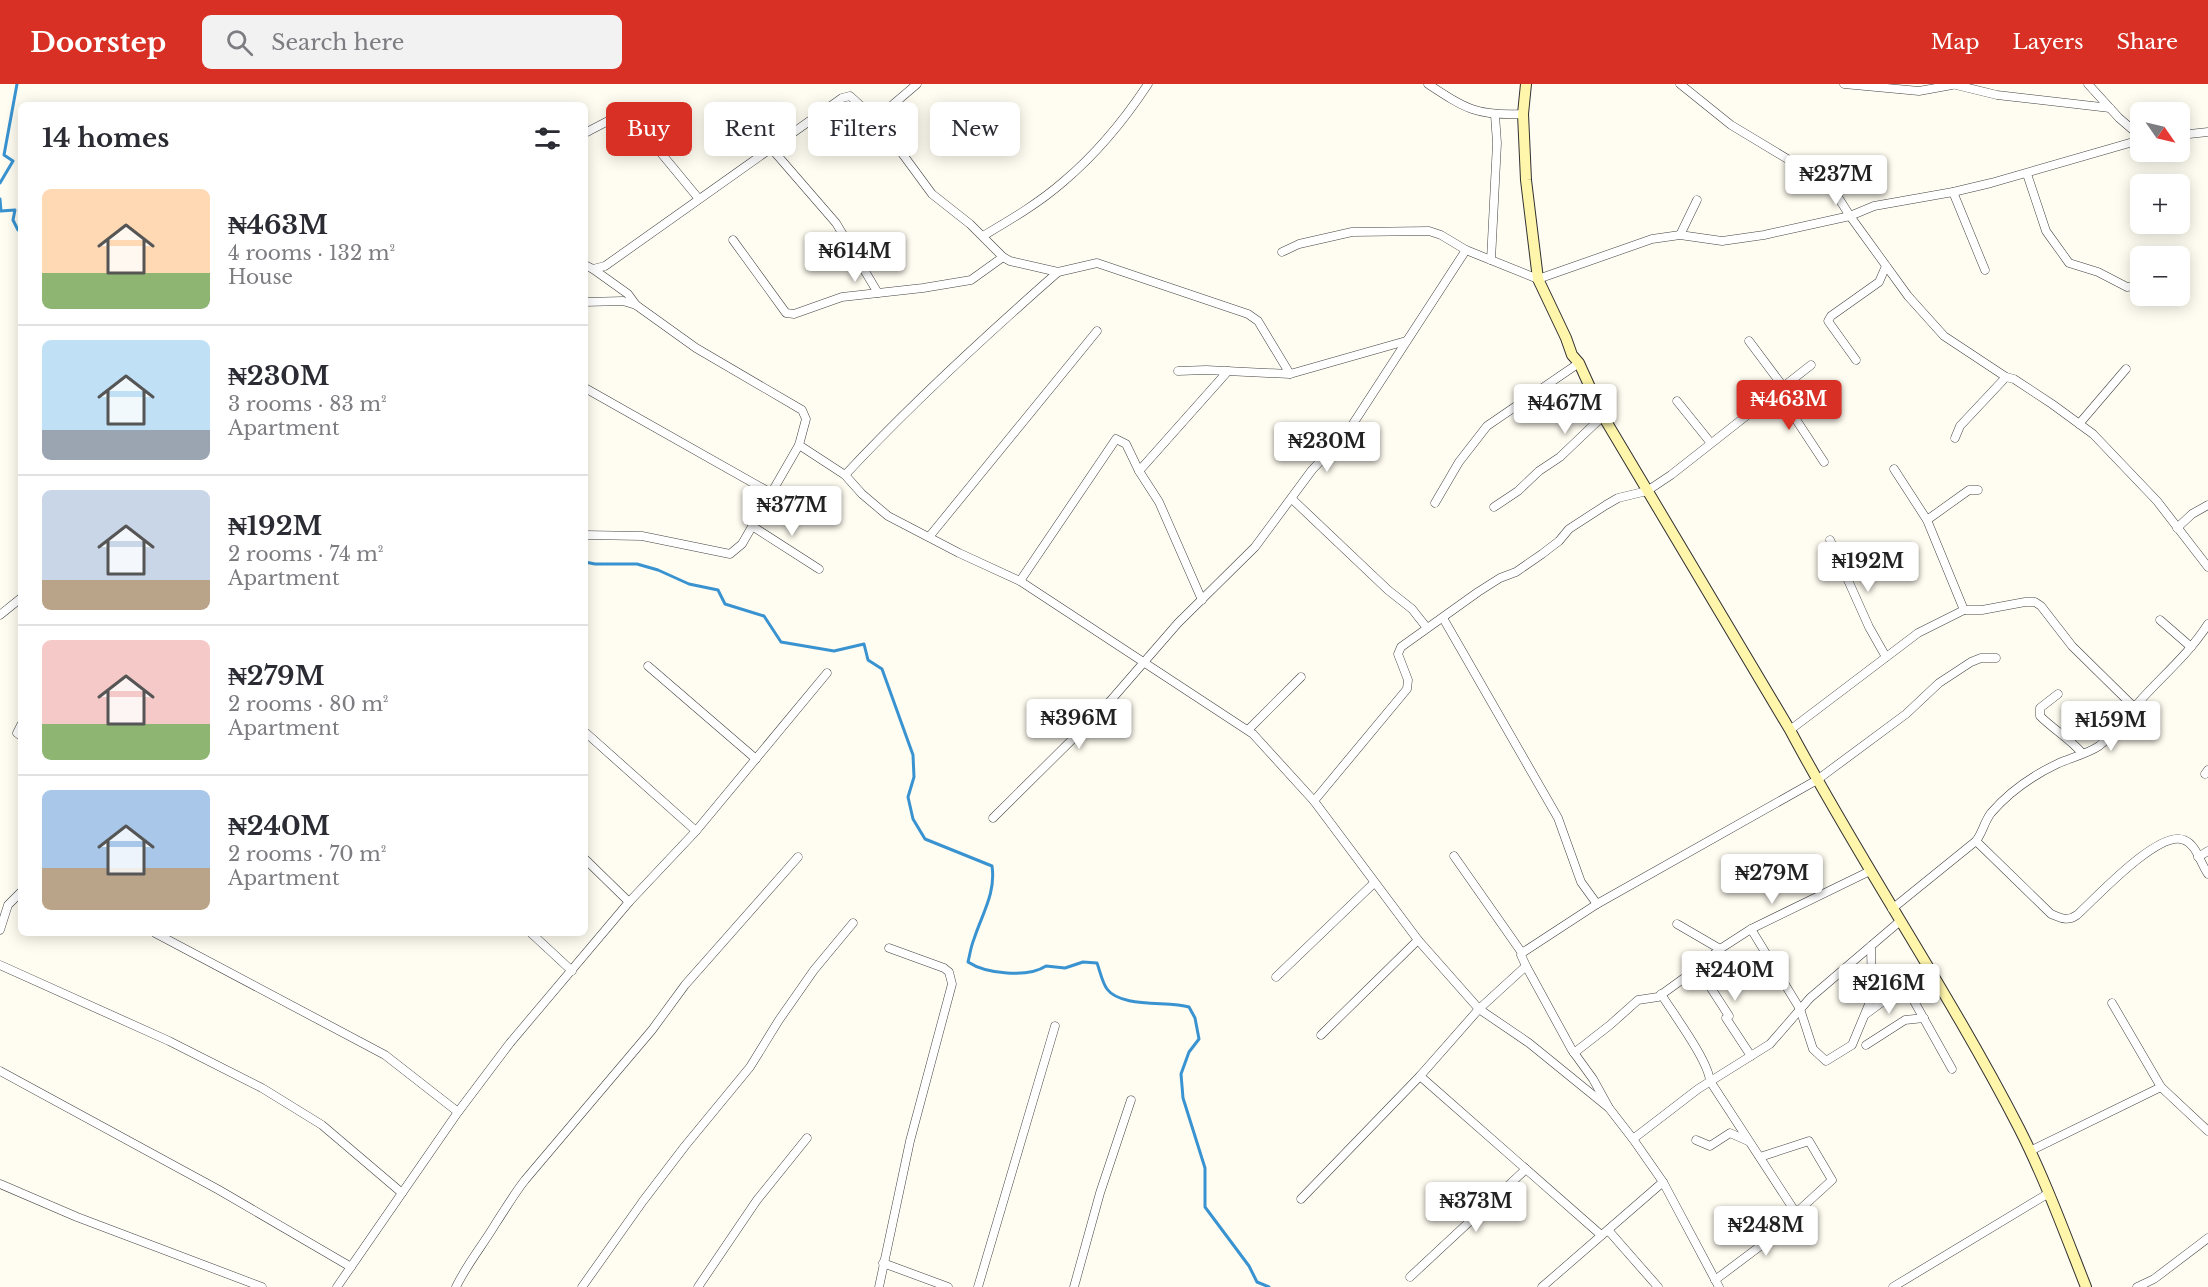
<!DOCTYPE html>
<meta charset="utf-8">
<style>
body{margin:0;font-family:"Libre Baskerville",serif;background:#f2f2f3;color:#2b2b33;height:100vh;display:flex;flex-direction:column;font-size:22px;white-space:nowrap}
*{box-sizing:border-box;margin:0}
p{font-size:20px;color:#7c7c81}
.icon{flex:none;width:33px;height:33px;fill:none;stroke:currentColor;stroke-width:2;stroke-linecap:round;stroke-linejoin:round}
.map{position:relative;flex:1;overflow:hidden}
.drawer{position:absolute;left:18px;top:18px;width:570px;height:834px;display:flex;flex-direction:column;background:#fff;border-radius:9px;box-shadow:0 3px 15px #0003}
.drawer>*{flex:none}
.top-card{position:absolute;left:606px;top:18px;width:570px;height:54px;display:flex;gap:12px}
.needle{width:39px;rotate:124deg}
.tools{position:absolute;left:2130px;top:18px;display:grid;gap:12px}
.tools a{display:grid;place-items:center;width:60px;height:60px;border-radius:9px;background:#fff;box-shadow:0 3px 15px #0003;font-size:30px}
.price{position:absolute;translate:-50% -51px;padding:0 14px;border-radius:6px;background:#fff;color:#222;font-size:20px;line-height:39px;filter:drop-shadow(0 2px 3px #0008)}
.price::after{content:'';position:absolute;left:50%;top:36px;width:18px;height:14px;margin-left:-9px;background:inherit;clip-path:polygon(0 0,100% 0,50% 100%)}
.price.on{background:#d93025;color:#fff}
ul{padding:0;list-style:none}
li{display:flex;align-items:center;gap:18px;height:150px;padding:0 24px}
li+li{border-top:2px solid #e1e1e2}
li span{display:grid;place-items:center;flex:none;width:168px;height:120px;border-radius:9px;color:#555}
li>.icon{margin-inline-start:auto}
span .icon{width:72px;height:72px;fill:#fffc;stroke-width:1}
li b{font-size:26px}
h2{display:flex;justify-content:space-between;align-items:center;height:72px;padding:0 24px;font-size:26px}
.tag{padding:0 21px;border-radius:9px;background:#fff;box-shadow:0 3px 15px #0003;font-size:21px;line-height:54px}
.tag.on{background:#d93025;color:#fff}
header{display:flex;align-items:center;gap:36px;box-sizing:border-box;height:84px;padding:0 30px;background:#d93025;color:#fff}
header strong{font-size:28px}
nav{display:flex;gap:33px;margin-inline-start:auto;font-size:21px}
.search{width:420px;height:54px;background:#f2f2f3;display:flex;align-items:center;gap:15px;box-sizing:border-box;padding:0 21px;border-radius:9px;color:#7c7c81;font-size:22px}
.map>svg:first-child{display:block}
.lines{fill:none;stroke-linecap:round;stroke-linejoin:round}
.stream{stroke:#3993d1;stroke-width:3}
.street-casing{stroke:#424242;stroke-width:9}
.secondary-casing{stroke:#313131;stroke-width:12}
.street{stroke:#fff;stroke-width:8}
.secondary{stroke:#fff6ac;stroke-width:10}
</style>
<header>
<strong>Doorstep</strong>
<div class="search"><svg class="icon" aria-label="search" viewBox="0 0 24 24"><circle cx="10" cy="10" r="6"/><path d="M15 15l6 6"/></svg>Search here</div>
<nav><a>Map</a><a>Layers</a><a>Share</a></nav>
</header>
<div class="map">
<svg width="2208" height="1203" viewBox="0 0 2208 1203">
<rect width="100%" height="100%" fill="#fffcf1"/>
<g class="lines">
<!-- stream -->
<g class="stream">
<polyline points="0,99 13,77 4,71 17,0"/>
<polyline points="0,115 1,127 15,126 13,136 18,146 21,146"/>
<path d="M585 478 595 480H637L658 486 689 500 718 506 725 520 764 532 781 558 834 567 864 560 868 576 882 585 913 671 914 693 908 713 913 735 925 755 992 782C996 809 982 830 974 855 971 862 970 870 968 878 986 890 1028 894 1046 882L1065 884 1083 878 1097 879C1100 887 1102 898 1107 905 1121 924 1167 917 1189 923L1195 934 1199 955 1189 968 1181 990 1183 1014 1205 1084V1123L1249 1182 1257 1198 1269 1203"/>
</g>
<defs>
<g id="street">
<path d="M1428 0C1466 25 1476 32 1523 30"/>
<polyline points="1680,0 1731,41 1819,94 1836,110 1850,132 1908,212 1944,252 2006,293 2014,295 2052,320 2093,350 2157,417 2208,483"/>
<polyline points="1844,0 1919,7 1952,1"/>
<polyline points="1952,0 1997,11 2110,24"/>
<polyline points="2088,0 2119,34 2140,52"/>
<polyline points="632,34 699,115"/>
<polyline points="876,35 917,0"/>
<polyline points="585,49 608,37"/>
<polyline points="2180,51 2208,48"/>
<polyline points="771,64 836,139 878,209"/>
<polyline points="2027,90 2046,147 2069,179 2098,188 2127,203 2140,201"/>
<polyline points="1953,108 1985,186"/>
<polyline points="1680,151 1697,116"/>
<path d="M983 152C1010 136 1039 119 1063 98 1095 71 1125 35 1148 0"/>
<polyline points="733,156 786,229 794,230 842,213 923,204 971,196 1003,173"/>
<polyline points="1282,168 1299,160 1352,148 1429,147 1441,151 1466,166 1538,195 1652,155 1680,151 1722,157 1764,151 1850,132 1874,122 1953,108 1991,99 2140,56"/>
<polyline points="1491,176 1497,59 1495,31"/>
<polyline points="585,181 593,185 605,182 842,14 850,12 879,38 932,110 970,140 1003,173 1010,177 1058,188 1097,179 1248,230 1258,237 1290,290"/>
<polyline points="593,185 628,210 636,221"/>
<polyline points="585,218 623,217 636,221 696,264 802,326 806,335 799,361 845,391 862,410 888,432 959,469 1020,497 1253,650 1314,717 1418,856 1479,925 1529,959 1609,1024"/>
<polyline points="1749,257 1782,301 1793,331 1824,378"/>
<polyline points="1856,276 1828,237 1831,232 1879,198 1886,182"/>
<polyline points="1178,287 1206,286 1290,290 1406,257"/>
<polyline points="585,304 771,409"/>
<polyline points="1677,317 1710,358"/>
<polyline points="2079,340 2126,285"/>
<polyline points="1955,354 1960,342 2006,293"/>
<polyline points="1894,385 1927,436 1964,526"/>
<polyline points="1139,387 1228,287"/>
<path d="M845 391C912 319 984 253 1058 188"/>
<polyline points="1292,415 1388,506 1412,525 1427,544"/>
<polyline points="1435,419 1459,378 1487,342 1579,279"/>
<polyline points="1494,423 1518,407 1539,387 1560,373 1603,332"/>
<polyline points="1927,436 1969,406 1978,406"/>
<polyline points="752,442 819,485"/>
<polyline points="2177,444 2192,430 2208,421"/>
<polyline points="585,451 642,452 730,470 742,460 799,361"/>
<polyline points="929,453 1097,247"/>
<polyline points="1830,456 1869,543 1886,573"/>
<polyline points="1020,497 1116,355 1126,360 1139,387 1159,418 1202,516"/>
<polyline points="0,531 21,514"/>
<polyline points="1443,534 1558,734 1581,798 1597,820"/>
<polyline points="2160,536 2191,563"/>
<polyline points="648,582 756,675"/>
<path d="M2058 610 2040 624V632C2053 645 2070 655 2082 669"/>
<polyline points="21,641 17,649 21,652"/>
<polyline points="1248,646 1301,593"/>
<polyline points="1790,646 1918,549 1964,526 1982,526 2025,518 2035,518 2041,522 2072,562 2135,624"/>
<polyline points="585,648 696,747"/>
<polyline points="2205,690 2208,686"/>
<polyline points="1314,717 1407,605 1408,596 1398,570 1401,563 1478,508 1500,494 1516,488 1542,470 1559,457 1569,445 1606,421 1618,414 1647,407 1671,391 1811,281"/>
<polyline points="993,734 1105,623 1178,539 1255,463 1312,386 1347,349 1466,166"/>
<path d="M1976 757 2051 830C2061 834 2067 838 2077 831 2096 814 2159 745 2184 756 2197 761 2200 779 2208 790"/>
<polyline points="1454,772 1522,869 1521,871 1526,882 1572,966 1593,995 1609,1024 1633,1055 1663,1098 1719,1203"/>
<polyline points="2198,773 2208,767"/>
<polyline points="585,775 629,818"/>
<path d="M1892 825 1976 757C1983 748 1984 738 1991 729 2009 708 2032 692 2057 680 2070 674 2087 670 2099 662 2115 650 2125 633 2139 618 2162 592 2189 570 2208 540"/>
<polyline points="1677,840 1720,865 1751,845 1870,787"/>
<polyline points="1751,845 1800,925 1813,965 1826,977 1852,961 1872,913 1871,862"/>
<polyline points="0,846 8,821 21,808"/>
<polyline points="155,849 385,971 458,1028"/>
<polyline points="531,849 572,887"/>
<polyline points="1720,865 1698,884 1729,932 1726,934 1751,972"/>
<polyline points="1522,869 1597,820 1817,696 1906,630 1939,599 1971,578 1981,574 1996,574"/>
<polyline points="0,881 169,957 262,1004 322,1041 402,1109"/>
<polyline points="1276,893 1374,799"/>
<path d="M1661 910C1674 931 1708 976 1710 997L1796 1129 1795 1136 1715 1196"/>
<polyline points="2112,919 2161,1003 2208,1047"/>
<polyline points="1866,930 1905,901 1952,985"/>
<polyline points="1321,951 1418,856"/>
<polyline points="1866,961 1905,936 1924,934"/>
<polyline points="1574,969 1610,941 1638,916 1658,913 1698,884"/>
<polyline points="0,987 219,1106 351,1183"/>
<polyline points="1420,992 1601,1151"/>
<polyline points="1633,1055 1698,1005 1770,960 1810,914 1899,838"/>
<polyline points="1696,1056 1710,1062 1730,1049 1748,1057"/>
<polyline points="2030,1067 2161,1003"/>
<polyline points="1760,1073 1809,1057 1832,1096 1796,1129"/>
<polyline points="0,1100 77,1133 262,1203"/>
<polyline points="1301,1115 1420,992 1479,925 1526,882"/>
<polyline points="1608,1146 1658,1203"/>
<polyline points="883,1179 948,1203"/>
<polyline points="1410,1193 1526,1085"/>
<polyline points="337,1203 458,1028 510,959 629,818 696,747 827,589"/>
<path d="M456 1203C467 1180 483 1161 496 1139 506 1124 514 1110 525 1096L652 946 685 901 798 773"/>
<polyline points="582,1203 643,1117 685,1062 750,983 779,936 814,886 853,839"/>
<polyline points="698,1203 757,1116 807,1054"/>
<polyline points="879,1203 910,1057 952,900 949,888 944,884 889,864"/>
<polyline points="978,1203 1055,942"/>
<polyline points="1074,1203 1100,1109 1131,1016"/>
<polyline points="1542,1203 1663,1098"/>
<polyline points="1893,1203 2049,1109"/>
<polyline points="2137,1203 2154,1195 2208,1154"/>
</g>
<path id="secondary" d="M1526 0 1523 30 1526 96 1538 195 1566 254 1572 271 1579 279 1603 332 1790 646C1862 781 1949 908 2019 1044 2045 1095 2065 1150 2086 1203"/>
</defs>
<!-- street casing -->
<use href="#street" class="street-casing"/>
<!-- secondary casing -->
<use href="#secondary" class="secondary-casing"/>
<!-- street -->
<use href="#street" class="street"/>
<!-- secondary -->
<use href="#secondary" class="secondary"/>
</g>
</svg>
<div class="tools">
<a><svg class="needle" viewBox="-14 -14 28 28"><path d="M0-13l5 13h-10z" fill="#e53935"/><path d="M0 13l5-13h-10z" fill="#7c7c81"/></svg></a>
<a>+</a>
<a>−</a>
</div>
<b class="price" style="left:1836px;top:122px">₦237M</b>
<b class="price" style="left:855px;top:199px">₦614M</b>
<b class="price on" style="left:1789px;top:347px">₦463M</b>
<b class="price" style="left:1565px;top:351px">₦467M</b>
<b class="price" style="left:1327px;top:389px">₦230M</b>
<b class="price" style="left:792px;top:453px">₦377M</b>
<b class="price" style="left:1868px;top:509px">₦192M</b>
<b class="price" style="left:1079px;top:666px">₦396M</b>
<b class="price" style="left:2111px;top:668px">₦159M</b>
<b class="price" style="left:1772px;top:821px">₦279M</b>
<b class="price" style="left:1735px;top:918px">₦240M</b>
<b class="price" style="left:1889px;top:931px">₦216M</b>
<b class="price" style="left:1476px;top:1149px">₦373M</b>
<b class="price" style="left:1766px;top:1173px">₦248M</b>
<div class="top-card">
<a class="tag on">Buy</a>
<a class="tag">Rent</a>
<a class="tag">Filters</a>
<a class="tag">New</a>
</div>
<section class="drawer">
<h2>14 homes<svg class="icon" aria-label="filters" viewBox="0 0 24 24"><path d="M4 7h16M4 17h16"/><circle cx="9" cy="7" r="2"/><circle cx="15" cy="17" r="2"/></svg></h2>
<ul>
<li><span style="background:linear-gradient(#ffd9b3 70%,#8fb573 0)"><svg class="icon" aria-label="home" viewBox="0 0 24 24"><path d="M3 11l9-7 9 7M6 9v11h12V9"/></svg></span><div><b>₦463M</b><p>4 rooms · 132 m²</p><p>House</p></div></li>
<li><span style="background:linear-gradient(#bfe0f5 75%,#9aa5b1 0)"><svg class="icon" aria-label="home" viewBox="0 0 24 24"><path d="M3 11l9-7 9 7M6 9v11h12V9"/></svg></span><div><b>₦230M</b><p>3 rooms · 83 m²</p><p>Apartment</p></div></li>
<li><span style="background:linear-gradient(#c9d6e8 75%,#b9a48a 0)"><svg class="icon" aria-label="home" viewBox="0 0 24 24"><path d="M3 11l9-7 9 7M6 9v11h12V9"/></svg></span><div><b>₦192M</b><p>2 rooms · 74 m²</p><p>Apartment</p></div></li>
<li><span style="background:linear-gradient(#f6c9c9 70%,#8fb573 0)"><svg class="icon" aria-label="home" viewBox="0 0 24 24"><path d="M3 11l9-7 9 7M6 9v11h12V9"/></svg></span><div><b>₦279M</b><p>2 rooms · 80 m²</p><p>Apartment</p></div></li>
<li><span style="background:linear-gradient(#a9c7e8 65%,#b9a48a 0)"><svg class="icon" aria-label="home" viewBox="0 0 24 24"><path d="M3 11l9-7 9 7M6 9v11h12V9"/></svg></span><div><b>₦240M</b><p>2 rooms · 70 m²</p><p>Apartment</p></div></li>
</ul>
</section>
</div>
